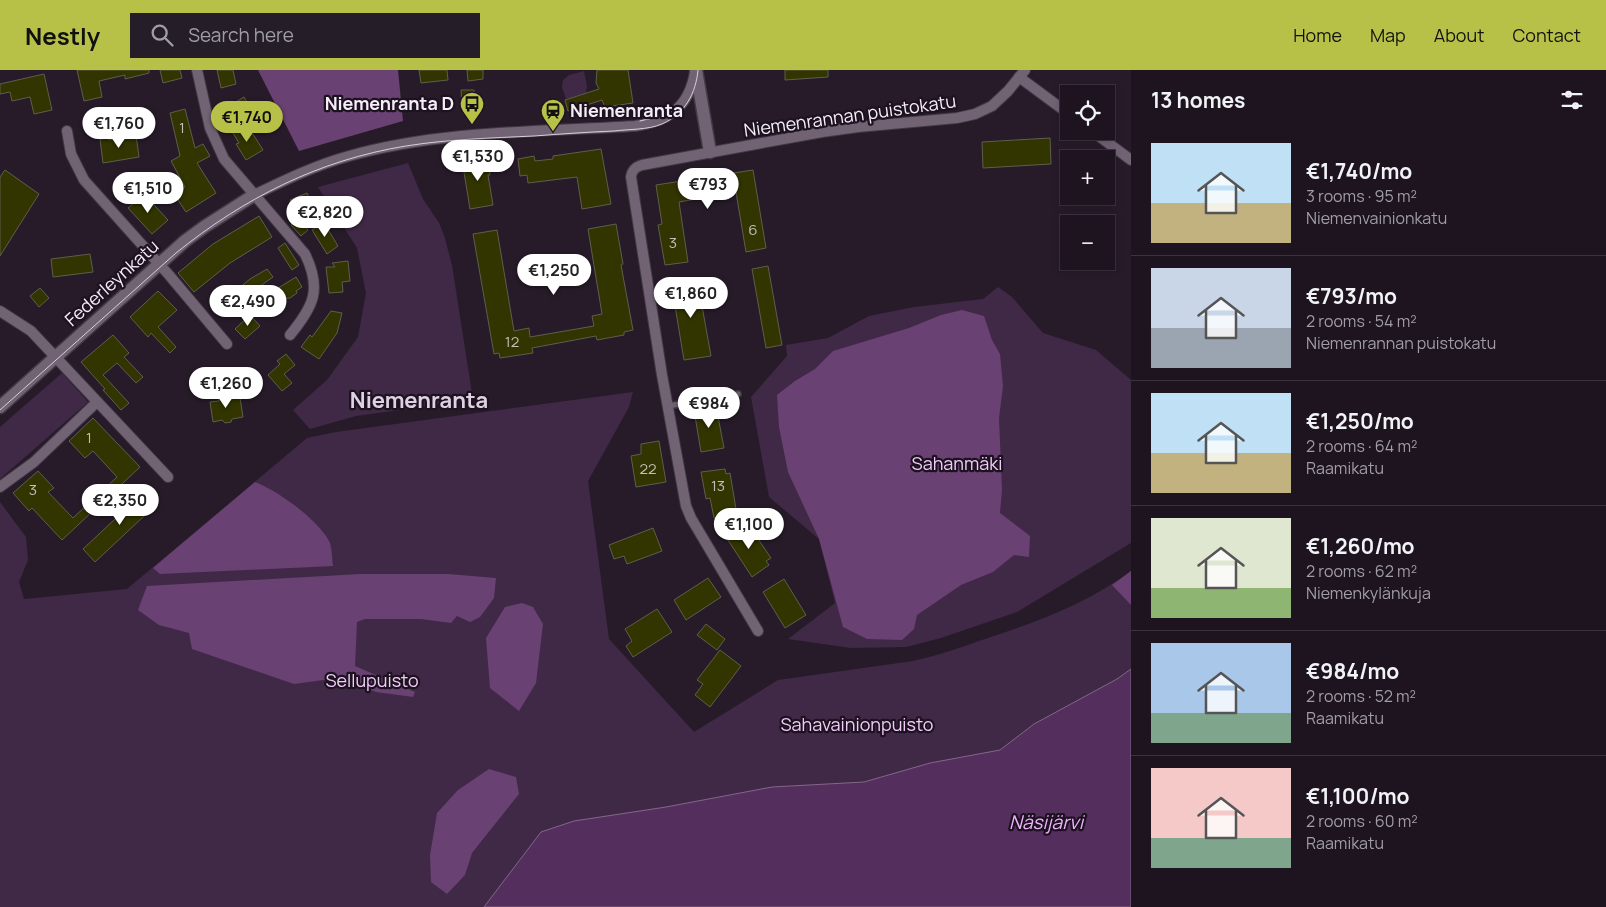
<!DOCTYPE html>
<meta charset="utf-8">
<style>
body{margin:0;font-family:Manrope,sans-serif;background:#251d28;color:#f1f3f6;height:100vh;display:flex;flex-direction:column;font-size:19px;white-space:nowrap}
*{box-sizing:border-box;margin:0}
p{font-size:16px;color:#a09ea4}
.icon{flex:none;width:28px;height:28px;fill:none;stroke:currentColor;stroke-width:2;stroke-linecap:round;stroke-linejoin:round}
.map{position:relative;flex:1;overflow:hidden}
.side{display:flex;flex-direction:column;background:#1d141f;width:475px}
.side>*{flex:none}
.fabs{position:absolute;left:1060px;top:15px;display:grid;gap:10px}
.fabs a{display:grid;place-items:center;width:55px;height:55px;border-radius:0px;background:#1d141f;box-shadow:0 2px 8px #0003,0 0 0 1px #3b333d;font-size:25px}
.price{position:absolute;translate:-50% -42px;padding:0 11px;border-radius:18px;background:#fff;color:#222;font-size:16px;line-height:32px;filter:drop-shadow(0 1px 2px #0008)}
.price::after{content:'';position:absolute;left:50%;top:30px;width:15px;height:11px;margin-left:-8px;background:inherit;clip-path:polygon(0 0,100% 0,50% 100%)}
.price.selected{background:#b8c147;color:#111}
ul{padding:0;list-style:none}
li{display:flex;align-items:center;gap:15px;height:125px;padding:0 20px}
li+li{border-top:1px solid #3b333d}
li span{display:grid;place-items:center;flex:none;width:140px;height:100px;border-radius:0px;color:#555}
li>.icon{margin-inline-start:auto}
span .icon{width:60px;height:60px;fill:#fffc;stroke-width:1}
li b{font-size:21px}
h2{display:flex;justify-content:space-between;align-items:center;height:60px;padding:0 20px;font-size:21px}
header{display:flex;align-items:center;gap:30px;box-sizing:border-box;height:70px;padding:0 25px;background:#b8c147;color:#111}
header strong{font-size:24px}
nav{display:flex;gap:28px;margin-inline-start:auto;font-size:18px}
.search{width:350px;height:45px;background:#251d28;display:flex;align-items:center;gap:12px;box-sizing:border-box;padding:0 18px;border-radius:0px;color:#a09ea4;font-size:19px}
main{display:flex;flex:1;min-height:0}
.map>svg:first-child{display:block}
.green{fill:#402946}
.forest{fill:#694172}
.water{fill:#542e5d;stroke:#84678b}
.building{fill:#323500;stroke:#5d5f4b}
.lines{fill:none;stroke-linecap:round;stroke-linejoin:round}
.service-casing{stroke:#423944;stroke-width:8}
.minor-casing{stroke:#423944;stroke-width:12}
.tertiary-casing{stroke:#423944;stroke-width:15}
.service{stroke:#716374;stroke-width:5}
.minor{stroke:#716374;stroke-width:10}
.tertiary{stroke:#716374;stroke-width:12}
.tram{stroke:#d7cfd9;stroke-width:1}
.labels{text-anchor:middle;stroke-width:4.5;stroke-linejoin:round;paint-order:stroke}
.number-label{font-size:15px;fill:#c4bfb9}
.poi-label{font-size:18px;font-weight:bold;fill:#f5edf7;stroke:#1d1220;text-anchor:end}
.street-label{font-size:18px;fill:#f5edf7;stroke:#1d1220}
.park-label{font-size:18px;fill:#f1ccf9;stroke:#1d1220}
.water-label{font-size:19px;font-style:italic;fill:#eeb1fc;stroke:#1d1220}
.district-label{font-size:22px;font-weight:bold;fill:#e0d0e3;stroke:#1d1220}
</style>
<header>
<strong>Nestly</strong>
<div class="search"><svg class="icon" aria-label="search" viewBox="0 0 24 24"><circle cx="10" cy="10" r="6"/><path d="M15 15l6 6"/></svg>Search here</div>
<nav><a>Home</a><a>Map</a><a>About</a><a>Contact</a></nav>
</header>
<main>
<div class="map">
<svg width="1131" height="837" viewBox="0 0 1131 837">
<rect width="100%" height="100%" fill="#271b29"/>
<!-- green -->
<g class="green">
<polygon points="584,1 587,16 586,23 566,29 562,17 563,10 569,5"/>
<polygon points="408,93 423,129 439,153 444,165 452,195 473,330 356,346 310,359 293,340 327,310 358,267 366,223 357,178 318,117"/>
<polygon points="998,217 1012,227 1043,263 1096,280 1131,310 1131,473 1017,542 941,568 906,577 851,578 788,569 835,533 819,469 769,427 751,327 787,286 786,275 828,268 869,246 914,237 983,229"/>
<polygon points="62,303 88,332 0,409 0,357"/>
<path d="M633 322 629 337 588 411 609 569 694 662 778 610 913 591C936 586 959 578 982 570 1034 553 1087 534 1131 501V599L1117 609 1034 654 1000 680 930 693 864 712 772 717 666 737 574 751 541 762 484 837H0V432L26 467 28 490 19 512 24 529 127 519 307 368 336 362Z"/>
</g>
<!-- forest -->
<g class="forest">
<polygon points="258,0 398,0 403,51 299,81"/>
<polygon points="962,240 984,246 992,270 1000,284 1003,316 999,348 1002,420 1000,443 1030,466 1029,487 1014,485 993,502 961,515 917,545 914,559 902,570 867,569 843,557 819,469 788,402 779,357 777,325 795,311 815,299 833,281 909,258 941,245"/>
<path d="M255 412C277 420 320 451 330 473 332 479 332 489 333 496L160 504 153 498Z"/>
<polygon points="1131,501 1131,535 1112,515"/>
<polygon points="360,504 448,504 496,508 494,528 480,547 470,552 457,546 451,553 421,549 365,549 357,552 355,596 415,622 413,627 376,622 338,608 294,614 192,579 189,563 159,555 138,540 147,516"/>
<polygon points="522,533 533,537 543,554 536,613 519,641 490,618 486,568 505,537"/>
<polygon points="489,699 516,707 519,724 472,783 465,805 447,824 431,812 430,785 437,743 458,720"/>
</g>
<!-- water -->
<polygon class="water" points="1131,599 1131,837 484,837 541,762 574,751 666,737 772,717 864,712 930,693 1000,680 1034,654 1117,609"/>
<!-- building -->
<g class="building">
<polygon points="77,0 149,0 149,3 125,9 125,5 99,11 102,27 84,31"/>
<polygon points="160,0 180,0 182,8 163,13"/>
<polygon points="217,0 233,0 236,14 221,18"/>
<polygon points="419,0 447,0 448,10 421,13"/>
<polygon points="467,0 483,0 483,9 468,11"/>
<polygon points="597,0 628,0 633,33 605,37 602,30 568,41 565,30 599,19 596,13"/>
<polygon points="785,0 828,0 828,7 785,10"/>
<polygon points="44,4 52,40 34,44 30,27 12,31 10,22 0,24 0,14"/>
<polygon points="461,20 474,20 475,35 462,36"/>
<polygon points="244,27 253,43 240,51 231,35"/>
<polygon points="185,39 195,78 203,74 210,86 197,93 216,123 186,142 174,124 185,117 171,91 180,86 170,43"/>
<polygon points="244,56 251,65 253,64 263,80 246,90 236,74 239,73 233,63"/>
<polygon points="136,65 139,87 103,93 100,69 109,68 109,70"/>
<polygon points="1050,68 1051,94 983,98 982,72"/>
<polygon points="601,79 611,134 582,139 577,107 528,113 527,105 520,106 518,89 534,86 535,91 553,89 553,86"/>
<polygon points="487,86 490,105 488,105 493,135 470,139 462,90"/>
<polygon points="5,100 39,124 0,186 0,107"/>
<polygon points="753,100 766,178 746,182 736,122 679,132 688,192 665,195 658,155 662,154 656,115"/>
<polygon points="307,123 313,137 296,145 290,130"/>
<polygon points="144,124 168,150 152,164 128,138"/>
<polygon points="259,146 272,167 230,193 194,222 178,203 213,174"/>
<polygon points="298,149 308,160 301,166 291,155"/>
<polygon points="324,153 338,176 327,184 312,160"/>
<polygon points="616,154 623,194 621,195 633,260 624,262 624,265 597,270 596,266 532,278 533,283 500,288 499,283 494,284 473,164 497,160 514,261 529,258 530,267 594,256 592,246 602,244 588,159"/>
<polygon points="285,173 299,195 292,200 278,178"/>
<polygon points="90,184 93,202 53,207 51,189"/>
<polygon points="348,191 350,211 342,212 343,222 329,223 326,197 335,197 332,193"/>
<polygon points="768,196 782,275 766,278 752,199"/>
<polygon points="267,199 273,207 239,231 233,223 250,209"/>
<polygon points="296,207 302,217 296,221 297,223 290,228 280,229 275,220"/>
<polygon points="697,208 711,286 684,290 671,212"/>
<polygon points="40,218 49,228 39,237 30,226"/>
<polygon points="158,221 177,240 158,257 176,277 170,283 151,263 148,267 130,247"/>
<polygon points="331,241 342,243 337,263 319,289 301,277 310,265 312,267"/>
<polygon points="250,245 260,256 245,269 235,259"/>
<polygon points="113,265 129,283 124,287 143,307 136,313 117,293 103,305 129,333 121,340 103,320 105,319 81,292"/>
<polygon points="286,284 295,295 284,304 292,313 282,321 268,305 280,294 277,291"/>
<polygon points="228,323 229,329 240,328 243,347 232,349 231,352 225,353 222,350 213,352 210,332 219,331 218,324"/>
<polygon points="716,336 724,378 701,382 694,340"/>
<polygon points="93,348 140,397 62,470 32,438 29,441 13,423 38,401 54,418 48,422 73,448 117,407 93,381 85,388 69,371"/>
<polygon points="659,371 666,412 636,417 631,386 641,384 641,374"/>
<polygon points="725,399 726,404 730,403 736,439 732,439 733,445 714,448 710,428 706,429 701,402"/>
<polygon points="145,421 157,434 95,492 83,479"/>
<polygon points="744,456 746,460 750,457 771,488 766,491 769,495 752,507 726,467"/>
<polygon points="653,458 662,481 627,494 624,486 614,489 609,475"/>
<polygon points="708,508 721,527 686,550 674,530"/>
<polygon points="784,509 806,545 785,558 763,522"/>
<polygon points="657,539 672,562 633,587 626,576 632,571 625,559"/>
<polygon points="706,554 725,569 717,580 697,565"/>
<polygon points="720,580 741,596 710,637 695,625 703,614 697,610"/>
</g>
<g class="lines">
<defs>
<polyline id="service" points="668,336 738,324"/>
<g id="minor">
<path d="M197 0 210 58 224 89 305 184C322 219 314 236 290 265"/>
<polyline points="1019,7 1069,44"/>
<polyline points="67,61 71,84 84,110 169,205 227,274"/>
<polyline points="1092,61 1131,90"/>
<path d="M254 125C285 110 316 95 349 86 442 60 540 62 635 56 669 51 689 37 695 2"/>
<polyline points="0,241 31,261 168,407"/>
<polyline points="0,417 34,392 97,332"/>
<path d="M758 561 691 448 686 436 662 305 631 107C632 100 635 97 642 95L822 62 858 57 957 48 975 44 992 36 1008 21 1025 0"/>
</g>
<g id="tertiary">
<polyline points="696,0 710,82"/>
<polyline points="0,337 185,171 204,157 254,125"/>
</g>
</defs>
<!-- service casing -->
<use href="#service" class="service-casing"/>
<!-- minor casing -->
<use href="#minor" class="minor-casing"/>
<!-- tertiary casing -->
<use href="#tertiary" class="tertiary-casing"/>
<!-- service -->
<use href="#service" class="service"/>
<!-- minor -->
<use href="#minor" class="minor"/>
<!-- tertiary -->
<use href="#tertiary" class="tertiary"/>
<!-- tram -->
<g class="tram">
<polyline points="640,51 665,45 673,39"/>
<path d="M0 340 176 183C244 128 319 90 406 76 449 69 492 68 534 66 561 64 587 62 614 61 629 59 648 60 662 54 685 44 696 23 698 0"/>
</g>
</g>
<!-- icons -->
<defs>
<symbol id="bus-pin" viewBox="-11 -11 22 30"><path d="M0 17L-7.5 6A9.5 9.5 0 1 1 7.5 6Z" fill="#b8c147" stroke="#1d1220"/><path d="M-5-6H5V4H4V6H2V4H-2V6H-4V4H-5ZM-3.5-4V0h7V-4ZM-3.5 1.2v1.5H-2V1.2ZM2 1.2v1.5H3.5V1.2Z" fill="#111"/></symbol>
<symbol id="station-pin" viewBox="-11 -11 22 30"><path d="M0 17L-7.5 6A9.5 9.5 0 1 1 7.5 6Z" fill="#b8c147" stroke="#1d1220"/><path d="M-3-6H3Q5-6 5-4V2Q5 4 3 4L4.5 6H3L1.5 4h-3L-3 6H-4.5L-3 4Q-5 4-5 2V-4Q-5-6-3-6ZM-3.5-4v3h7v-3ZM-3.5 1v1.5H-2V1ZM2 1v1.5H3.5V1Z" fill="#111"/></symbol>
</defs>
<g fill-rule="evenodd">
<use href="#bus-pin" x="458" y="20" width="28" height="38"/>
<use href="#station-pin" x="539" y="27" width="28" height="38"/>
</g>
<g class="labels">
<!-- number labels -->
<g class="number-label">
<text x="182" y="63">1</text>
<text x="753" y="165">6</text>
<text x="673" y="178">3</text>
<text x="512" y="277">12</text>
<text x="89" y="373">1</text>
<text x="648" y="404">22</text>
<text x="718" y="421">13</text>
<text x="33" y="425">3</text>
</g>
<!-- poi labels -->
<g class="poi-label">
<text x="454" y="40">Niemenranta D</text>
<text x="570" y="47" text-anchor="start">Niemenranta</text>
</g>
<!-- street labels -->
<g class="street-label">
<text transform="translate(850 46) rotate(-8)" y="6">Niemenrannan puistokatu</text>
<text transform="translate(112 213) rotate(-42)" y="6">Federleynkatu</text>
</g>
<!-- park labels -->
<g class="park-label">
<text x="957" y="400">Sahanmäki</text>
<text x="372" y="617">Sellupuisto</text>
<text x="857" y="661">Sahavainionpuisto</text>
</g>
<!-- water labels -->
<g class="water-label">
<text x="1046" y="759">Näsijärvi</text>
</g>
<!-- district labels -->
<g class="district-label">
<text x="419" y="338">Niemenranta</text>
</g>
</g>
</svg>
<div class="fabs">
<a><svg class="icon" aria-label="locate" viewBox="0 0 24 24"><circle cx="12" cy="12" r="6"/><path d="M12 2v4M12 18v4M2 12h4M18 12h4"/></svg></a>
<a>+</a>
<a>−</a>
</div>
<b class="price selected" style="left:247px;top:73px">€1,740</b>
<b class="price" style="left:119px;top:79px">€1,760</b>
<b class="price" style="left:478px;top:112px">€1,530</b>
<b class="price" style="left:708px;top:140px">€793</b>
<b class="price" style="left:148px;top:144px">€1,510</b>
<b class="price" style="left:325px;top:168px">€2,820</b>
<b class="price" style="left:554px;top:226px">€1,250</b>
<b class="price" style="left:691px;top:249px">€1,860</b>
<b class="price" style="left:248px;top:257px">€2,490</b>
<b class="price" style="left:226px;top:339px">€1,260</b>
<b class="price" style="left:709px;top:359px">€984</b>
<b class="price" style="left:120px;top:456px">€2,350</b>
<b class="price" style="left:749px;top:480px">€1,100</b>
</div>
<section class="side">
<h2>13 homes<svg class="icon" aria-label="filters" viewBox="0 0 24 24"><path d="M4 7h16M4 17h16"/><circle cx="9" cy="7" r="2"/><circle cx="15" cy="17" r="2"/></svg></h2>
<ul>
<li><span style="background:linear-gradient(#bfe0f5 60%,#c2b280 0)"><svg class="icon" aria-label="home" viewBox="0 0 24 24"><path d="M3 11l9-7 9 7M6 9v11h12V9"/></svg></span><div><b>€1,740/mo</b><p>3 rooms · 95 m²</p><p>Niemenvainionkatu</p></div></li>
<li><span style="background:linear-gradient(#c9d6e8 60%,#9aa5b1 0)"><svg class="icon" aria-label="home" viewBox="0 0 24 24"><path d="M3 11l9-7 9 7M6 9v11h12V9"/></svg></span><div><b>€793/mo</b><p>2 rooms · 54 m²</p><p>Niemenrannan puistokatu</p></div></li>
<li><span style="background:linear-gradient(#bfe0f5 60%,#c2b280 0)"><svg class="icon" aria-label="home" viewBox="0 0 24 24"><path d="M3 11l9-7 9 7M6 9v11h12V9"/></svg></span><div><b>€1,250/mo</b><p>2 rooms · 64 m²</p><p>Raamikatu</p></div></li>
<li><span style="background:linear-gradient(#dfe7d0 70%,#8fb573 0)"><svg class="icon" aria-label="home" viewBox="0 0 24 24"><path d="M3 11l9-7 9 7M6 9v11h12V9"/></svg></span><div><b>€1,260/mo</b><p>2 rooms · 62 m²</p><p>Niemenkylänkuja</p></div></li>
<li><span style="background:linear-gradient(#a9c7e8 70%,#7fa58c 0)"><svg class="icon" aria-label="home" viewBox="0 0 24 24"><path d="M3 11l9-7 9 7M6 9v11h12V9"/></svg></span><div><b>€984/mo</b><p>2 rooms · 52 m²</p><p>Raamikatu</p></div></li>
<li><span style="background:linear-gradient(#f6c9c9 70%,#7fa58c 0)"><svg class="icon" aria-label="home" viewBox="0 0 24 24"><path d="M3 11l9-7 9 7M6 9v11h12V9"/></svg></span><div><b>€1,100/mo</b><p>2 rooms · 60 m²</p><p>Raamikatu</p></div></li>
</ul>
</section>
</main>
